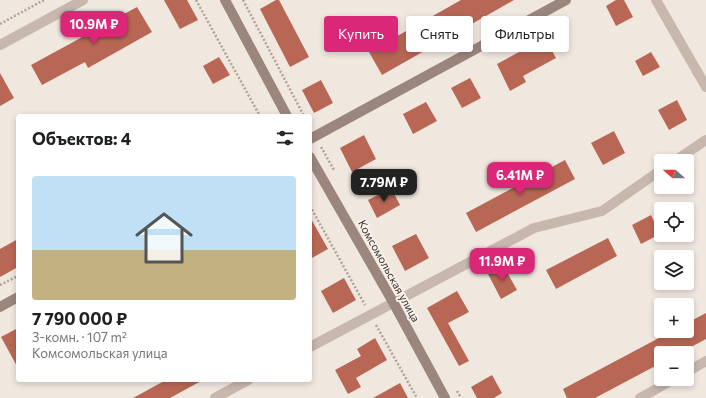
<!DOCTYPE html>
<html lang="ru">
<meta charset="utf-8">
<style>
body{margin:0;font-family:Commissioner,sans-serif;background:#f6f6f6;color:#202124;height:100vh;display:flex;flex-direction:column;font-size:15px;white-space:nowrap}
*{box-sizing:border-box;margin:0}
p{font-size:13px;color:#757577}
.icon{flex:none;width:22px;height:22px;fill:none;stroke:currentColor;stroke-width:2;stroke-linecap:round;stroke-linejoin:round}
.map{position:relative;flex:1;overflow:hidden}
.drawer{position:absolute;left:16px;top:114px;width:296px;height:268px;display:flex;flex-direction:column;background:#fff;border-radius:4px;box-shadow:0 2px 6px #0003}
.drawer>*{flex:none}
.hud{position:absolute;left:324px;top:16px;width:322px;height:36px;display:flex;gap:8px}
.needle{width:26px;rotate:290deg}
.controls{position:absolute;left:654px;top:154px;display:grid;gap:8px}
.controls a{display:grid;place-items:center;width:40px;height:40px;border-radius:4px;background:#fff;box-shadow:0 2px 6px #0003;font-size:20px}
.price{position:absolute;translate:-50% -34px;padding:0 9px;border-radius:8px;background:#db2777;color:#fff;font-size:13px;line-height:26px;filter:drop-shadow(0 1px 2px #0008)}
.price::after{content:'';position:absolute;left:50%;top:24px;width:12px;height:9px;margin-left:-6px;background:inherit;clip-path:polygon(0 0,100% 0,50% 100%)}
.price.current{background:#222;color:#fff}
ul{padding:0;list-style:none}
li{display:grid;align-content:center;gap:8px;height:212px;padding:0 16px}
li span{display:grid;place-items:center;height:124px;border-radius:4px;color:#555}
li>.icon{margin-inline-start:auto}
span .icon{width:72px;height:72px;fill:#fffc;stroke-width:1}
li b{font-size:17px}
h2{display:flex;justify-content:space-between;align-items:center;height:48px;padding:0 16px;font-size:17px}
.tag{padding:0 14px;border-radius:4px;background:#fff;box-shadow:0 2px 6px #0003;font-size:14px;line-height:36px}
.tag.current{background:#db2777;color:#fff}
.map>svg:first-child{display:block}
.building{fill:#b96755}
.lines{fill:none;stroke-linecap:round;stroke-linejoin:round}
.path{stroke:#b3a197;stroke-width:2.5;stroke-dasharray:2 2;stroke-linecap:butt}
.street{stroke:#c7b7ac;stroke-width:10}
.secondary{stroke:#9b867e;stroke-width:10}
.labels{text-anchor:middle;stroke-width:4;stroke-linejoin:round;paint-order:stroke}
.street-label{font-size:11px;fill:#362d2a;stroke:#f8f1eb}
</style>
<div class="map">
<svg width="706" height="398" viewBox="0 0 706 398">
<rect width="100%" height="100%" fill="#f0e7df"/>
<!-- building -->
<g class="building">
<polygon points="164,0 187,0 198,20 180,29"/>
<polygon points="276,0 279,0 309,57 290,67 260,9"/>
<polygon points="461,0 514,0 382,75 369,52"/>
<polygon points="616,0 624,0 633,17 616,26 606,6"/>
<polygon points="137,7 152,32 88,68 85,62 42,85 31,65 86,35 81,27 95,19 100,27"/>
<polygon points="545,38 556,58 523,76 526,82 510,91 497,64"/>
<polygon points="651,52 660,67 643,76 635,61"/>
<polygon points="219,57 230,75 213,84 203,66"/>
<polygon points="0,73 14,98 0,106"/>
<polygon points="470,78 481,98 462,108 451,88"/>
<polygon points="321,80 333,103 314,113 302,90"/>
<polygon points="677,100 687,120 669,130 658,110"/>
<polygon points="426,102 437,121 413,134 403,114"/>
<polygon points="614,131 625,153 603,165 591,143"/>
<polygon points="364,135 376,159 352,172 340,148"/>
<polygon points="565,160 575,179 476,232 466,213"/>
<polygon points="391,188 400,205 377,218 368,200"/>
<polygon points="651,215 660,234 641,244 632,225"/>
<polygon points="310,217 328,249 310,259"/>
<polygon points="416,234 429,258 405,271 392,246"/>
<polygon points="608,238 617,256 556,289 546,270"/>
<polygon points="18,239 18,267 0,277 0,249"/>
<polygon points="503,265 517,290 501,299 488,274"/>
<polygon points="344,278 356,300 333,313 321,291"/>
<polygon points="457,291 469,312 448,323 469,361 459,366 427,308"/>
<polygon points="706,313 706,339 680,353 661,353 661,363 595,398 567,398 563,389 672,331 687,331 687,323"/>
<polygon points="18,328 18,368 1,337"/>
<polygon points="375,338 387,360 356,378 361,387 348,394 335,370 361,356 357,349"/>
<polygon points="492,375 502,393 494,398 477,398 471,387"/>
<polygon points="166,380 203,380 170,398 133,398"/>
<polygon points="400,383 408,398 373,398"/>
</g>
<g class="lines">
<!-- path -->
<g class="path">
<polyline points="196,0 260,116"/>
<polyline points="243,0 304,116"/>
<polyline points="0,24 44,0"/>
<polyline points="321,147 334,170"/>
<polyline points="310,206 365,305"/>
<polyline points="0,285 18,276"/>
<polyline points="376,325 417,398"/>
<polyline points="457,391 461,398"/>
</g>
<!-- street -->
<g class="street">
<polyline points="656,0 706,87"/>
<polyline points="0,45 83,0"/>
<polyline points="675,161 706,140"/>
<polyline points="310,347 534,228 602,211 661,170"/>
<polyline points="687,372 706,361"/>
<polyline points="215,398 248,380"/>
<polyline points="640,398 674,379"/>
</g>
<!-- secondary -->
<g class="secondary">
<polyline points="225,0 287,116"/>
<polyline points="310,139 566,0"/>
<polyline points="310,157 393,302 445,398"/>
<polyline points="0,307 18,297"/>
</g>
</g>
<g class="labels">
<!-- street labels -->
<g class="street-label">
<text transform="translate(389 271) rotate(61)" y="4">Комсомольская улица</text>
</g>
</g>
</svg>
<div class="controls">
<a><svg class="needle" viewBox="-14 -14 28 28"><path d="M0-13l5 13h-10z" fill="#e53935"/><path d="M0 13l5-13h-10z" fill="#757577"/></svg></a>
<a><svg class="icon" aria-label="locate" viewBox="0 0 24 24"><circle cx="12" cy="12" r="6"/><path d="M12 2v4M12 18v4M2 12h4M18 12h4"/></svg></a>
<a><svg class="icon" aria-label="layers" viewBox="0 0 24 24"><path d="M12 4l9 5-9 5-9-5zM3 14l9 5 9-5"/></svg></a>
<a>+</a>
<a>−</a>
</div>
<b class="price" style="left:94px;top:45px">10.9M ₽</b>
<b class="price" style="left:520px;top:196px">6.41M ₽</b>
<b class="price current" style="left:384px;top:203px">7.79M ₽</b>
<b class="price" style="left:502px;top:282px">11.9M ₽</b>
<div class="hud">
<a class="tag current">Купить</a>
<a class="tag">Снять</a>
<a class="tag">Фильтры</a>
</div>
<section class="drawer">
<h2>Объектов: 4<svg class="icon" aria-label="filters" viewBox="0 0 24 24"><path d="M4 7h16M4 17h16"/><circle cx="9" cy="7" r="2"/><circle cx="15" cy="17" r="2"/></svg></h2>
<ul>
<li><span style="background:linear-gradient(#bfe0f5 60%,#c2b280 0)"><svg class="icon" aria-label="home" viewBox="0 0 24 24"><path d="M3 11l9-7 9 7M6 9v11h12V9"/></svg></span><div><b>7 790 000 ₽</b><p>3-комн. · 107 m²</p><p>Комсомольская улица</p></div></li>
</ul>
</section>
</div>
